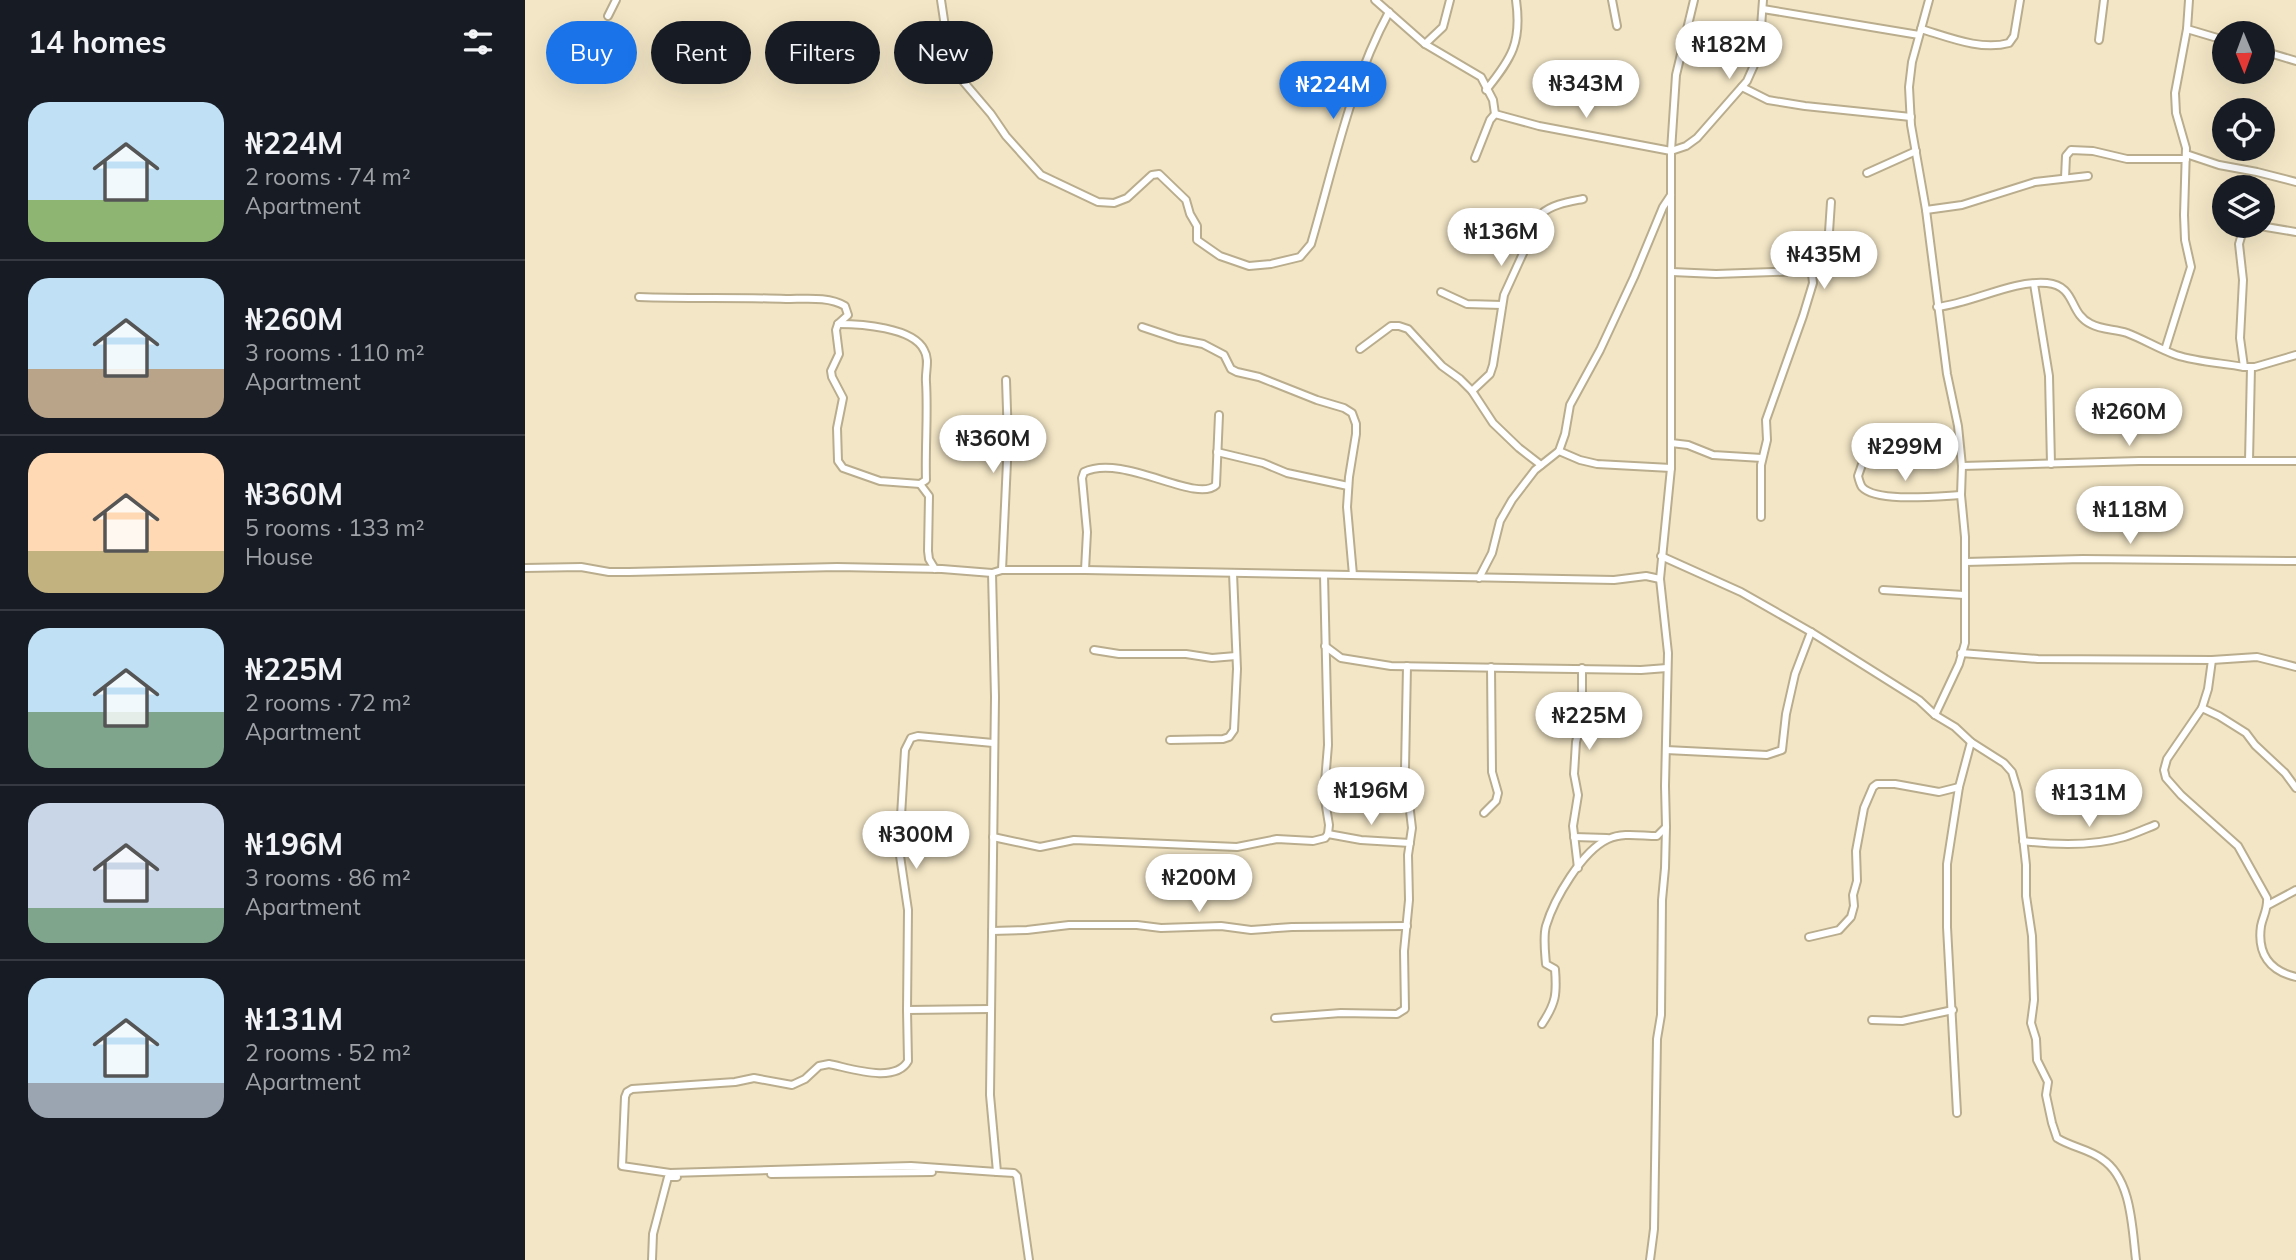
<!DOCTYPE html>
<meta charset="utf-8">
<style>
body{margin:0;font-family:Mulish,sans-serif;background:#20242c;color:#f1f3f6;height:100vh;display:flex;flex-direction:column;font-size:26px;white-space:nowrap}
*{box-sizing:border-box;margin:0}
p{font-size:23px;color:#9ea1a6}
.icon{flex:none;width:38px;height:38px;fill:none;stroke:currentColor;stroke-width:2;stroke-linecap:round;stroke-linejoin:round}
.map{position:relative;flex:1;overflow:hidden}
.panel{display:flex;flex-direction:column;background:#171b24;width:525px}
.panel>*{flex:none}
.top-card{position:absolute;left:21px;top:21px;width:665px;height:63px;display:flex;gap:14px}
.needle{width:46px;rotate:179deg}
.buttons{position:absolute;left:1687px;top:21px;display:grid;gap:14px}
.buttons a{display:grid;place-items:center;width:63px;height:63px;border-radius:50%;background:#171b24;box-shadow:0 7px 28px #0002;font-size:35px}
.price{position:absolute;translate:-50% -60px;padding:0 16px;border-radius:24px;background:#fff;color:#222;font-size:23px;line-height:46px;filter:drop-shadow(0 2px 4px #0008)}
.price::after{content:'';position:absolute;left:50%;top:42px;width:21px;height:16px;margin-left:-10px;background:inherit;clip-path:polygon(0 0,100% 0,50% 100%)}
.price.selected{background:#1a73e8;color:#fff}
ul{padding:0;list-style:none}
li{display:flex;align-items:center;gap:21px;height:175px;padding:0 28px}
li+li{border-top:2px solid #363941}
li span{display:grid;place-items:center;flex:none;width:196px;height:140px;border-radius:21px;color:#555}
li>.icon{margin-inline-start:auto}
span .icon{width:84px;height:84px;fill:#fffc;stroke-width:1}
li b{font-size:30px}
h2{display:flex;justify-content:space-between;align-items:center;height:84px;padding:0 28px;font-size:30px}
.tag{padding:0 24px;border-radius:32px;background:#171b24;box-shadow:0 7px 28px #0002;font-size:24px;line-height:63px}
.tag.selected{background:#1a73e8;color:#fff}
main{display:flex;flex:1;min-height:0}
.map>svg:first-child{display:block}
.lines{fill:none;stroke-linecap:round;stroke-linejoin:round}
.street-casing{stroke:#b9ad8e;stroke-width:10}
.street{stroke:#fff;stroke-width:6}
</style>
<main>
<section class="panel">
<h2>14 homes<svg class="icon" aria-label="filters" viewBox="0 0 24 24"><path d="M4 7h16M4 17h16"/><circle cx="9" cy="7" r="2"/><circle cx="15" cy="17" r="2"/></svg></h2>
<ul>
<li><span style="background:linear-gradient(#bfe0f5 70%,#8fb573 0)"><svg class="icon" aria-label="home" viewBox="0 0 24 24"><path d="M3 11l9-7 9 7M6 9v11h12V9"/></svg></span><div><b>₦224M</b><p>2 rooms · 74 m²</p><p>Apartment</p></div></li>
<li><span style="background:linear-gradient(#bfe0f5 65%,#b9a48a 0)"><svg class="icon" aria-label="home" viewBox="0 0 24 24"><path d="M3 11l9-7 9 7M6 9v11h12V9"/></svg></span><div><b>₦260M</b><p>3 rooms · 110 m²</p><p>Apartment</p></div></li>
<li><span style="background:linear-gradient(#ffd9b3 70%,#c2b280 0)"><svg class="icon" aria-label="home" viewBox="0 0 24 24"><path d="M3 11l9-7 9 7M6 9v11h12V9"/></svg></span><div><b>₦360M</b><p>5 rooms · 133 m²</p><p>House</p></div></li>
<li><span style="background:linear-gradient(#bfe0f5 60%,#7fa58c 0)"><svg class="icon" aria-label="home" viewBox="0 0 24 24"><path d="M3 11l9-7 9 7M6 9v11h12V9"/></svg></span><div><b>₦225M</b><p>2 rooms · 72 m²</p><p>Apartment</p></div></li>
<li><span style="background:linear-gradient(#c9d6e8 75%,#7fa58c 0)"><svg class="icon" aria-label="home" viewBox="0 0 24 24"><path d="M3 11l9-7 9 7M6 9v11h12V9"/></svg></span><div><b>₦196M</b><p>3 rooms · 86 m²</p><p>Apartment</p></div></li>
<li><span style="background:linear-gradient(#bfe0f5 75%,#9aa5b1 0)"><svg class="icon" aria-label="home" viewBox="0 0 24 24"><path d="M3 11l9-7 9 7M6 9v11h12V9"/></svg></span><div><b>₦131M</b><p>2 rooms · 52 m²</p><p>Apartment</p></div></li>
</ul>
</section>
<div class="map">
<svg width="1771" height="1260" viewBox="0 0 1771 1260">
<rect width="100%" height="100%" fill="#f3e6c6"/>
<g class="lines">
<defs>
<g id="street">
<path d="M416 0 426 67 466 114 481 136 516 175 573 202 589 203 602 198 627 175 634 174 661 200 665 214 672 226V240L695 256 724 266 746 264 775 257 786 244C809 166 825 84 864 12"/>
<polyline points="850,0 900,44 956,77 968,100 970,114 965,120 950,158"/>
<polyline points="1087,0 1092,26"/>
<polyline points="1404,0 1387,62 1384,87 1386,125 1401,210 1422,374 1433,426 1437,466 1436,495 1440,537 1440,643 1434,664 1410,715"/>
<polyline points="1238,9 1394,35"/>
<polyline points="83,16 91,0"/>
<path d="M1396 29C1423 37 1456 51 1484 43L1489 36 1495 0"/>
<polyline points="1662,29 1699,40"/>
<polyline points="1574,40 1579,0"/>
<polyline points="900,44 918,27 925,0"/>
<polyline points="1738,51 1771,61"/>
<polyline points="1217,87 1243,100 1280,106 1386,117"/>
<path d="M961 90C987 58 997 42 991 0"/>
<polyline points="970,114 1014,126 1146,151 1161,146 1172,138 1222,81 1234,54 1238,0"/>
<polyline points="1661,154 1694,165 1732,172 1771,182"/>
<polyline points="1342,173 1391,151"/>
<polyline points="1540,178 1541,156 1546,150 1568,151 1602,159 1661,159"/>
<polyline points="1401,210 1437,205 1510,182 1563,176"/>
<polyline points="1735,226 1771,232"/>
<polyline points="1280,271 1304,232 1306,202"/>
<polyline points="1147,272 1191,274 1280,271 1287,274 1288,283 1278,316 1241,420 1242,440 1236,465 1236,517"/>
<polyline points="1509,284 1524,376 1526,464"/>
<polyline points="916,292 942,304 977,305"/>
<path d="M114 297C163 299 212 297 261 299 280 299 304 296 320 306L323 315 313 324 311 330 314 354 306 371 307 377 318 398 312 428 313 461 318 468 355 481 395 484"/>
<path d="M1412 307C1448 303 1487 280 1522 283 1552 286 1543 313 1566 324 1577 330 1590 329 1602 333 1618 339 1634 349 1651 355 1672 362 1697 363 1719 367H1730L1771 355"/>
<path d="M313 324C335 324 388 327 399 350 405 360 400 371 401 382 403 414 400 447 401 480L395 484 404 496 403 551 404 559 410 569"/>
<polyline points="617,327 653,339 678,344 699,355 706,369 712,372 734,377 792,400 819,408 827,413 831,424 831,434 824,477 822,507 828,575"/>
<polyline points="835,349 866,326 874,326 883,329 917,366 935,379 947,391 968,423 994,448 1016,465"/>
<polyline points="1640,350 1666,267 1660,240 1659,215 1661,148 1651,113 1650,93 1662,29 1664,0"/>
<polyline points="1719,367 1715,338 1718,280 1714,244 1718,230 1732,226"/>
<path d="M947 391 965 374 968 365 979 295 1016 214C1028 204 1043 202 1058 199"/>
<polyline points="1146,443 1163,445 1188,455 1237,458"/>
<path d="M1342 450 1333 476C1334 480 1335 484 1337 487 1351 503 1415 496 1436 495"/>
<polyline points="1034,451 1055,460 1072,464 1146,468"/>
<polyline points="692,452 738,463 762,473 823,486"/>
<polyline points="1724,461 1726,367"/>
<polyline points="1437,466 1614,461 1771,461"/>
<path d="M1136 556 1216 592 1286 632 1394 700 1410 715 1430 727 1446 742 1479 763 1487 772 1493 792 1501 865V896L1507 936 1509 1000 1506 1023 1511 1039 1512 1060 1523 1082 1521 1095 1527 1123 1532 1138C1546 1147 1564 1149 1577 1159 1607 1179 1607 1228 1611 1260"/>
<polyline points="1440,562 1558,559 1771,561"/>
<polyline points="0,568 56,567 84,572 104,572 312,567 417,569 467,573 477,570 560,570 1089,580 1121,576 1135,579"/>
<polyline points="477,570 483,440 481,380"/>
<path d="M560 570 562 532 557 478 559 472C598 453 671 504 691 485L694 415"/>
<polyline points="467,573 470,697 465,1095 472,1172 489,1173 492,1176 504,1260"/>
<polyline points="954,578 967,553 975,521 987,500 1010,470 1034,451 1040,434 1045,405 1075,350 1109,277 1138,207 1146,195"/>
<polyline points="1358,590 1439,595"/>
<polyline points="800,646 816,658 866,666 1116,670 1142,668"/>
<polyline points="569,650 594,654 661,654 687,658 711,656"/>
<polyline points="1436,653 1513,659 1687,660 1732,657 1771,667"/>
<path d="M1687 660 1683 689 1677 708 1642 759 1639 770 1641 778 1656 795 1713 846 1742 898C1743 909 1738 916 1736 926 1732 954 1745 971 1771 977"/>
<polyline points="1677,708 1694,716 1721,733 1730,745 1760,773 1771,788"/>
<polyline points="645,740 698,739 704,737 709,730 712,669 708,573"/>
<polyline points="1141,750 1242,755 1257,750 1261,714 1270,674 1286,632"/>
<polyline points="959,813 971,801 973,793 967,772 966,667"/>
<polyline points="803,834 836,840 885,843"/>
<polyline points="468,837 515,847 549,840 712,847 752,839 788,841 800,838 803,834 804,825 799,794 803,745 799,575"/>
<polyline points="1049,837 1082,838"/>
<path d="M1498 841C1529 845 1568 846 1599 837 1609 834 1620 829 1630 825"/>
<polyline points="1053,868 1048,826 1053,795 1049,774 1051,742 1057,718 1057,668"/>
<polyline points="1743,905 1771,890"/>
<polyline points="467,931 502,930 544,925 612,925 636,928 696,926 726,930 767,927 882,926"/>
<polyline points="1284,937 1314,930 1326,917 1329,906 1328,895 1332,881 1331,851 1339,808 1348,787 1352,784 1370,784 1414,792 1434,787"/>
<polyline points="465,1009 382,1010 383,910 374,849 380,750 386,738 393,736 468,743"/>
<path d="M382 1010 383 1061C370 1084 325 1068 304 1064L294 1066 280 1079 267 1085 229 1078 210 1082 107 1089 102 1092 100 1097 97 1166 145 1173 386 1166 472 1172"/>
<polyline points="750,1018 816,1013 872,1014 880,1009 879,951 884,900 883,855 887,828 880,769 882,666"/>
<polyline points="1347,1020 1377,1021 1428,1010"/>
<path d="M1017 1024C1031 1003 1032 994 1030 969L1021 964C1020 952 1018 937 1021 926 1029 899 1057 851 1083 839 1098 832 1116 836 1132 836L1141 827"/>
<polyline points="1432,1113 1422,927 1422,864 1434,787 1446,742"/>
<polyline points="246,1174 407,1172"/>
<polyline points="127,1260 128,1234 143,1177 152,1177"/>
<polyline points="1125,1260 1129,1229 1132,1039 1136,1015 1137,900 1140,868 1141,827 1140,786 1143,653 1135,579 1146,468 1146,151 1151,75 1169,0"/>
</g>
</defs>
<!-- street casing -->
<use href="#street" class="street-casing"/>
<!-- street -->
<use href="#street" class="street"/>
</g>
</svg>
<div class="buttons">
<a><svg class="needle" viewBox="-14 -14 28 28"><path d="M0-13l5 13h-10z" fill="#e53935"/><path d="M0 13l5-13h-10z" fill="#9ea1a6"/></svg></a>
<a><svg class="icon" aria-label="locate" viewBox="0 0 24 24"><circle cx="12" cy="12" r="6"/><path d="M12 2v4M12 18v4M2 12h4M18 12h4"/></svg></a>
<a><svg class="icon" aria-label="layers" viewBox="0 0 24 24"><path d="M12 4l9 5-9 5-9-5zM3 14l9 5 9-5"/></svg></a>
</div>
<b class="price" style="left:1204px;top:81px">₦182M</b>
<b class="price" style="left:1061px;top:120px">₦343M</b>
<b class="price selected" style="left:808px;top:121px">₦224M</b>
<b class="price" style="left:976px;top:268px">₦136M</b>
<b class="price" style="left:1299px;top:291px">₦435M</b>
<b class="price" style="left:1604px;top:448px">₦260M</b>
<b class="price" style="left:468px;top:475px">₦360M</b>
<b class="price" style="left:1380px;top:483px">₦299M</b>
<b class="price" style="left:1605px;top:546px">₦118M</b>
<b class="price" style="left:1064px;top:752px">₦225M</b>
<b class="price" style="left:846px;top:827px">₦196M</b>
<b class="price" style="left:1564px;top:829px">₦131M</b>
<b class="price" style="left:391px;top:871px">₦300M</b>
<b class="price" style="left:674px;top:914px">₦200M</b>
<div class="top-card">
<a class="tag selected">Buy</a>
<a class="tag">Rent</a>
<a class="tag">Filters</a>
<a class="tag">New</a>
</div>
</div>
</main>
